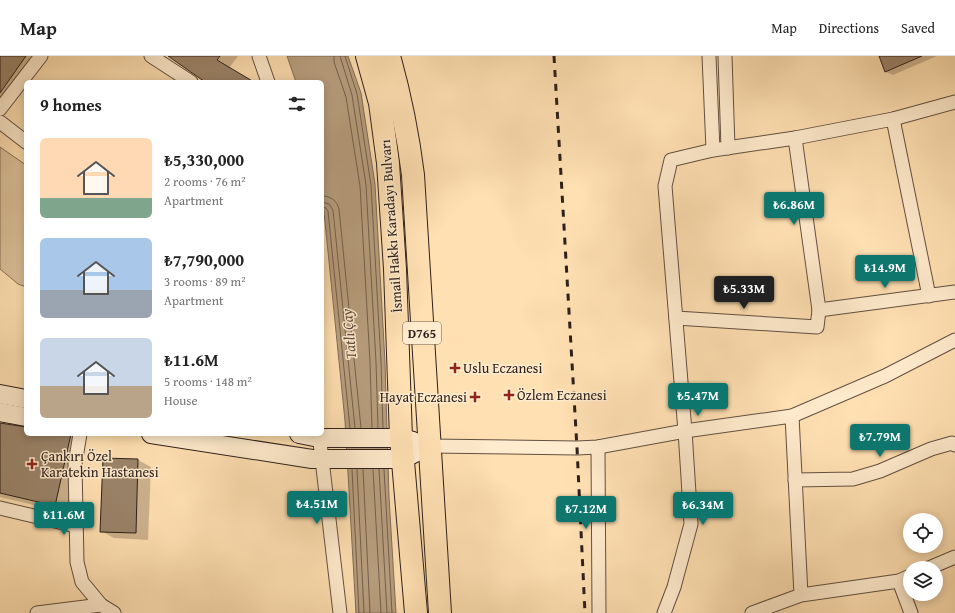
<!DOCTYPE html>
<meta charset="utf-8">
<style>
body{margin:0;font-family:"Gentium Book Plus",serif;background:#f6f6f6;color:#222;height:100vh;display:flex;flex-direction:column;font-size:15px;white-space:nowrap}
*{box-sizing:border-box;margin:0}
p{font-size:13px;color:#767676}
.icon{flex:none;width:22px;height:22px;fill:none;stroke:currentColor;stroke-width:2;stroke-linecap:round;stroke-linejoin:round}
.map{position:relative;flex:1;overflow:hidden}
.sheet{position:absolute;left:24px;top:24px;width:300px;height:356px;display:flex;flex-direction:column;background:#fff;border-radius:6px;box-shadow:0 2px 10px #0003}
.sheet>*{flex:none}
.buttons{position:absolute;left:903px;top:457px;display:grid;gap:8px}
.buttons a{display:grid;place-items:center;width:40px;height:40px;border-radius:50%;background:#fff;box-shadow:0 2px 10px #0003;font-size:20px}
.price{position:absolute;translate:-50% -34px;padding:0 9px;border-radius:4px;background:#0f766e;color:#fff;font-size:13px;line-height:26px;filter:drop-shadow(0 1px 2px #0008)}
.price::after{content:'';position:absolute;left:50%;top:24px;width:12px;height:9px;margin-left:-6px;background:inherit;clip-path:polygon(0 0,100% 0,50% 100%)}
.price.on{background:#222;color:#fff}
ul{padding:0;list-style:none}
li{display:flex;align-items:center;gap:12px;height:100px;padding:0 16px}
li span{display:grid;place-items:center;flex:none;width:112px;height:80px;border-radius:6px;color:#555}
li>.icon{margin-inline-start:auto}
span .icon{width:48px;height:48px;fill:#fffc;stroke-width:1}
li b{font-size:17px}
h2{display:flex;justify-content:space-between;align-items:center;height:48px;padding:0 16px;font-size:17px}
header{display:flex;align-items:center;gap:24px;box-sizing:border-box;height:56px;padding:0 20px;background:#fff;border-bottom:1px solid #e0e0e0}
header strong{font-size:19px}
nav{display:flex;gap:22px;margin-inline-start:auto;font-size:14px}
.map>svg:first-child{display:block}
.green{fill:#dbbf98;stroke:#84705a}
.water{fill:#b89f7f;stroke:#816c57}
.shadow{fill:#0003}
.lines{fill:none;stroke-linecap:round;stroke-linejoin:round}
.shore{stroke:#73604d;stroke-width:1}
.building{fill:#9b846a;stroke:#2e201b}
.minor-casing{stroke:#625041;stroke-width:15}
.secondary-casing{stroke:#2e201b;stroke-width:20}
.trunk-casing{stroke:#2e201b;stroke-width:24}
.minor{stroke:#ffebcd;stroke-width:13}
.secondary{stroke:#ffebcd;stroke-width:18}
.trunk{stroke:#ffe0b2;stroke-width:22}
.rail{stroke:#2e201b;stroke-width:3;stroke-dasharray:7 7;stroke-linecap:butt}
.poi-dot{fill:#8f2418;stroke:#ffebcd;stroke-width:1.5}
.labels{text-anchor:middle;stroke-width:3;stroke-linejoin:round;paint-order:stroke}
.shield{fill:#ffebcd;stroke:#6d5d50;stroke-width:1}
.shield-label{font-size:13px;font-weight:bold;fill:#2e201b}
.street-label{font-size:14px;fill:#2e201b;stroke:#ffebcd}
.poi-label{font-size:14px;fill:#2e201b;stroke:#ffebcd;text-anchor:start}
.water-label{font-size:15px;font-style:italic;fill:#5e4c3e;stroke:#ffebcd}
</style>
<header>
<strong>Map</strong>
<nav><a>Map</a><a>Directions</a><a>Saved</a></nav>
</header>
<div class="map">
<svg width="955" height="557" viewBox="0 0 955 557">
<rect width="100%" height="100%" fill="#ffe0b2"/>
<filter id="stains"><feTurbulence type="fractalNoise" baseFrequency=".005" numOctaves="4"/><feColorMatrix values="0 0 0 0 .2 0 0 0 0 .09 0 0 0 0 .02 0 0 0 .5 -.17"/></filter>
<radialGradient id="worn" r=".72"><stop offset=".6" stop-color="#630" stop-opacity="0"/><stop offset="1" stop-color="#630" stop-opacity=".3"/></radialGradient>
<!-- green -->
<polygon class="green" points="0,91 26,109 26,231 18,228 0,213"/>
<!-- water -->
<polygon class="water" points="287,0 348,0 361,37 375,128 385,306 389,441 396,557 356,557 345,365 322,136 322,26 296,26"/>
<!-- shadow -->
<g class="shadow">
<polygon points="0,0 39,0 0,43"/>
<polygon points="168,0 238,0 229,12 253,26 207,26"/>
<polygon points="880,0 937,0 893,19 886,16"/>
<polygon points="0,367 3,368 26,372 26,378 69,378 84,386 68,457 0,441"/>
<polygon points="104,403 138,404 151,411 148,484 114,482 101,475"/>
</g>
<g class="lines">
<!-- shore -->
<g class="shore">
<polyline points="334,0 334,6 346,41 360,130 370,306 372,372"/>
<polyline points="340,0 352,39 366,129 376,306 378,372"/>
<polyline points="345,0 357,38 371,129 381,306 383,372"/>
<path d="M322 140C331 140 337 145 339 153L361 372"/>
<polyline points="322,146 329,148 333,154 355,372"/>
<polyline points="322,151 326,152 328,155 350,372"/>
<polyline points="352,413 359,557"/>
<polyline points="357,413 364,557"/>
<polyline points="363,413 370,557"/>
<polyline points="373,413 381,557"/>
<polyline points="379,413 387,557"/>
<polyline points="384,413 392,557"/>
</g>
</g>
<!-- building -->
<g class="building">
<polygon points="0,0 26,0 0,37"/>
<polygon points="168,0 220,0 217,4 254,26 205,26"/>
<polygon points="879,0 922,0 885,16"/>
<polygon points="0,367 26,371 26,378 71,378 55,450 0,437"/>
<polygon points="103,402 138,403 136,477 100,476"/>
</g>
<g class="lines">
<defs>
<g id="minor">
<polyline points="151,0 191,26"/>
<polyline points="259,0 268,26"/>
<polyline points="709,0 713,94"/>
<polyline points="725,0 728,92"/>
<polyline points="0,53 41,0"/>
<polyline points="893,63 929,240"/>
<polyline points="0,66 26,86"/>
<polyline points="819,254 955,236"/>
<polyline points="676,262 817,271 819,254 795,82"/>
<polyline points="792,360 801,539"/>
<polyline points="80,378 75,408 77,506 82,526 101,549 114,557"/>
<polyline points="319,378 340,557"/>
<polyline points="429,390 577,392 598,391 685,375 792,360 885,320 955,284"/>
<polyline points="598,391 599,557"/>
<polyline points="795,424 853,423 880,415 931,393 952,387 955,389"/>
<polyline points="0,452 76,470"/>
<polyline points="929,512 955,501"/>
<polyline points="899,525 911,557"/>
<polyline points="37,557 101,549"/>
<polyline points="664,557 674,531 691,468 685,375 665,130 671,104 713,94 795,82 893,63 955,46"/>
<polyline points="752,557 801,539 899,525 910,520"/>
</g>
<g id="secondary">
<polyline points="0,338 26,343"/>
<polyline points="0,356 26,361"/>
<polyline points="151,378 312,403 403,403 429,390"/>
<polyline points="299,378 319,382 401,382 413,385"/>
</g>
<g id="trunk">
<polyline points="367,0 380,47 388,107 395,213 401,382 416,557"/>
<path d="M389 0C400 39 408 79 413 119L440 557"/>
</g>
</defs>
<!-- minor casing -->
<use href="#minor" class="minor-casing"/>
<!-- secondary casing -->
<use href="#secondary" class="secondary-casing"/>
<!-- trunk casing -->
<use href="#trunk" class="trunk-casing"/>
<!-- minor -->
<use href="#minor" class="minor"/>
<!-- secondary -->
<use href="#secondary" class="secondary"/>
<!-- trunk -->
<use href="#trunk" class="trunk"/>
<!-- rail -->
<polyline class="rail" points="554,0 577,392 585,557"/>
</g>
<!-- markers -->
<g class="poi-dot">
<path d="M453 306h4v4h4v4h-4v4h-4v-4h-4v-4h4z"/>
<path d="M507 333h4v4h4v4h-4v4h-4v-4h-4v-4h4z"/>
<path d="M473 335h4v4h4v4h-4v4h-4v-4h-4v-4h4z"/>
<path d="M30 402h4v4h4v4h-4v4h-4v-4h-4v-4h4z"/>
</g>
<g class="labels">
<!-- shield labels -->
<rect class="shield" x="403" y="266" width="38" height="22" rx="3"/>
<g class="shield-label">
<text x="422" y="282">D765</text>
</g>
<!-- street labels -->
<g class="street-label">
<text transform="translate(391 170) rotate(-94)" y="5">İsmail Hakkı Karadayı Bulvarı</text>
</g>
<!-- poi labels -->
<g class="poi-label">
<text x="463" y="317">Uslu Eczanesi</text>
<text x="517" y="344">Özlem Eczanesi</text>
<text x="467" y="346" text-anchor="end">Hayat Eczanesi</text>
<text x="41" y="405">Çankırı Özel<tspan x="41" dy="16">Karatekin Hastanesi</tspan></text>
</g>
<!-- water labels -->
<g class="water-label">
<text transform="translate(349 278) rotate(-95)" y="5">Tatlı Çay</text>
</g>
</g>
<rect width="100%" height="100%" filter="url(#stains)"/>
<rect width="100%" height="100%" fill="url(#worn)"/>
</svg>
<div class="buttons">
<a><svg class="icon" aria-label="locate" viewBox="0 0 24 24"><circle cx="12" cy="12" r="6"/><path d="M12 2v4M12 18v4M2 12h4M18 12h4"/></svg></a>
<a><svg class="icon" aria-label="layers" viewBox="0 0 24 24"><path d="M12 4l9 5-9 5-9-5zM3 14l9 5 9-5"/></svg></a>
</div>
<b class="price" style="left:794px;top:170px">₺6.86M</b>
<b class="price" style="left:885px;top:233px">₺14.9M</b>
<b class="price on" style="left:744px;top:254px">₺5.33M</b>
<b class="price" style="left:698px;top:361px">₺5.47M</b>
<b class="price" style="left:880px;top:402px">₺7.79M</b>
<b class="price" style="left:317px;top:469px">₺4.51M</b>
<b class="price" style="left:703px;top:470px">₺6.34M</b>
<b class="price" style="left:586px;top:474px">₺7.12M</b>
<b class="price" style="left:64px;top:480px">₺11.6M</b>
<section class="sheet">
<h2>9 homes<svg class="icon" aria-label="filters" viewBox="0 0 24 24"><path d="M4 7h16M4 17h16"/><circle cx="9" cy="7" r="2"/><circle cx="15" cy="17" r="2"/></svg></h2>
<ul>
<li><span style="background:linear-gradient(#ffd9b3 75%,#7fa58c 0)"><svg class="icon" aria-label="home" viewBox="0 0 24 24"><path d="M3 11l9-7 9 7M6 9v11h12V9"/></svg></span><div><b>₺5,330,000</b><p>2 rooms · 76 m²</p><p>Apartment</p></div></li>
<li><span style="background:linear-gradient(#a9c7e8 65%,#9aa5b1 0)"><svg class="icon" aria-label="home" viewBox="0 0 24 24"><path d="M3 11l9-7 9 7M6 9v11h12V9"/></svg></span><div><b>₺7,790,000</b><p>3 rooms · 89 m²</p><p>Apartment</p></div></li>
<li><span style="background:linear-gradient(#c9d6e8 60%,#b9a48a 0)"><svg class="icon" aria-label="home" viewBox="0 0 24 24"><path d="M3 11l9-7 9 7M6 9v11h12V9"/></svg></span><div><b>₺11.6M</b><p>5 rooms · 148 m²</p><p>House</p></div></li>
</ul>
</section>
</div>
